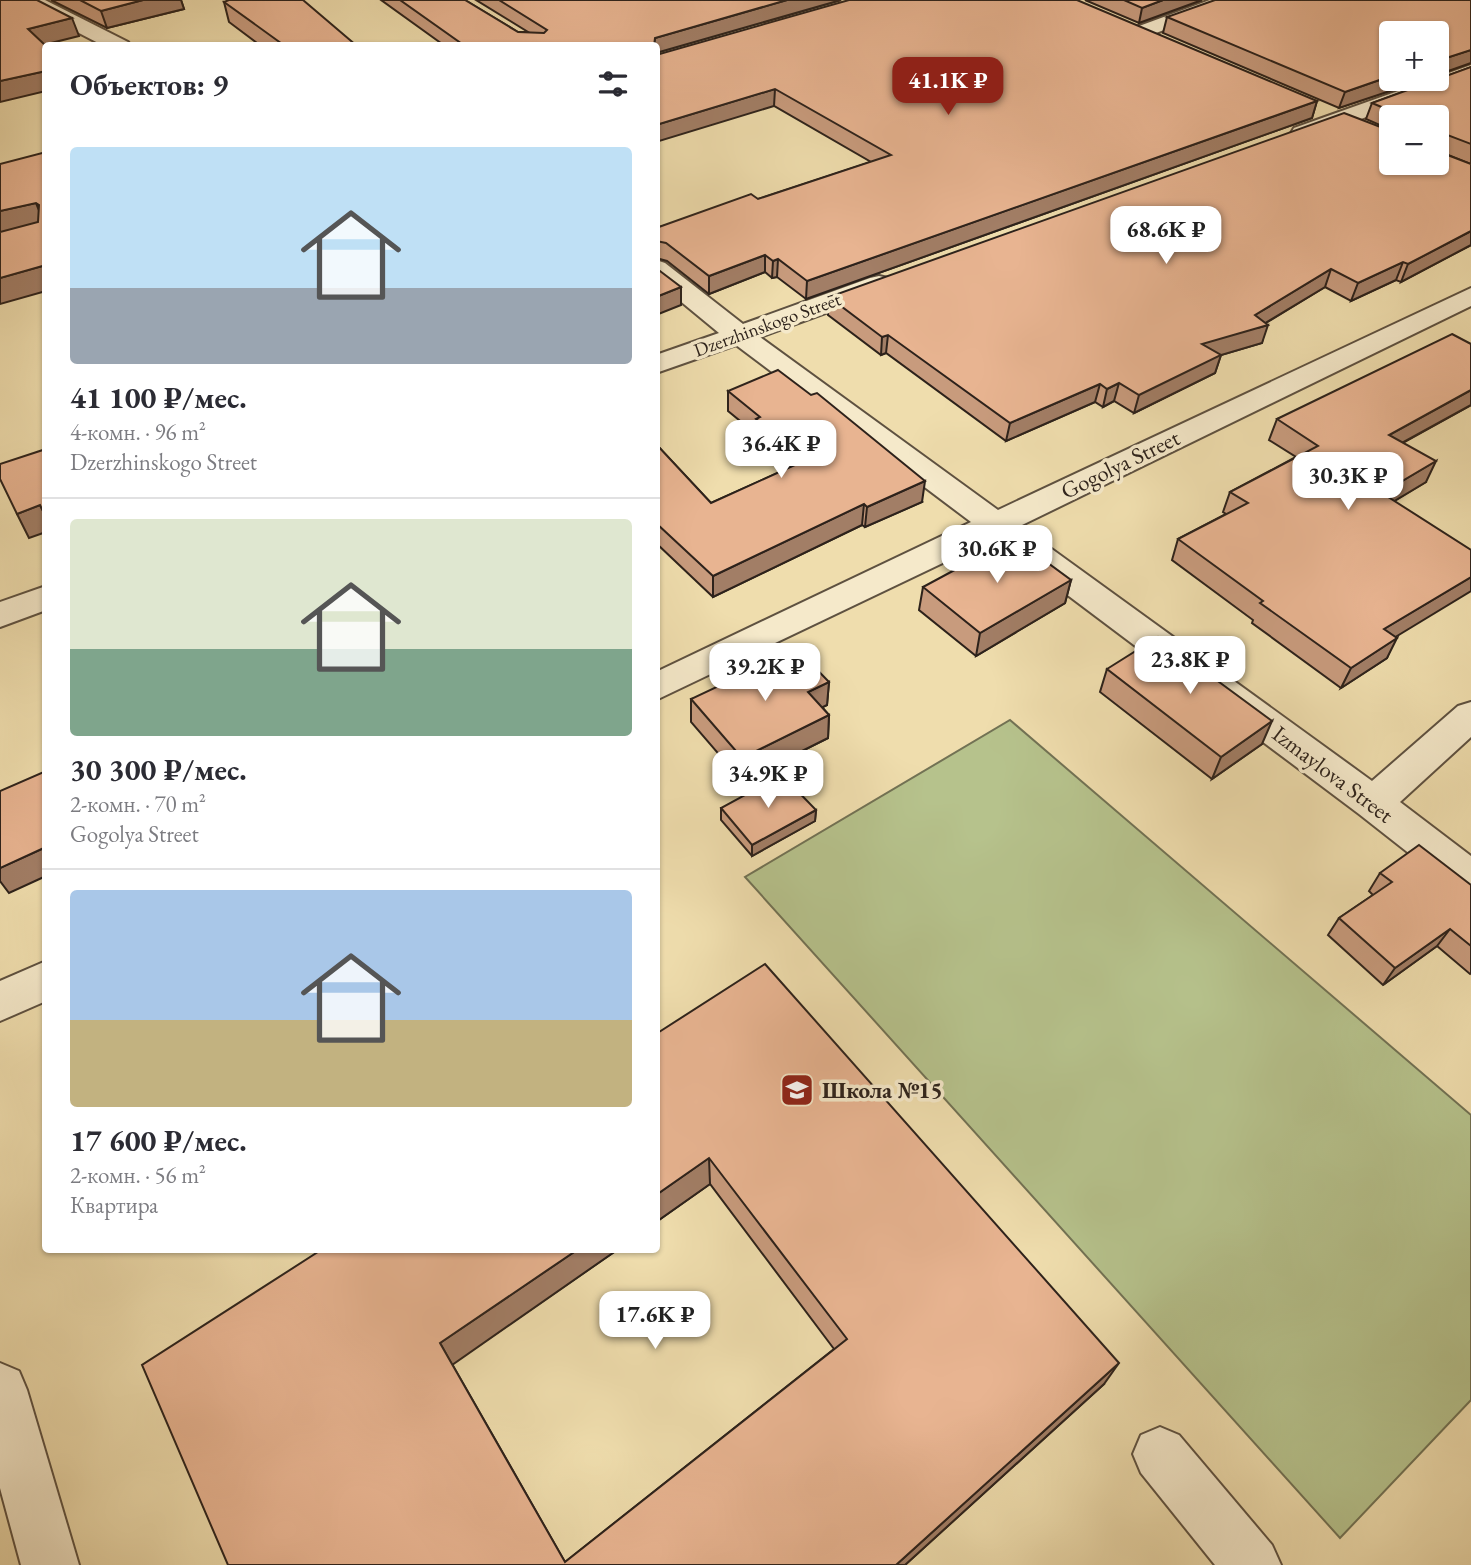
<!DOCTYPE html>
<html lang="ru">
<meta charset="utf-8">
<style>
body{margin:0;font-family:"EB Garamond",serif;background:#f7f7f7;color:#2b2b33;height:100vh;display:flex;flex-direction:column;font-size:26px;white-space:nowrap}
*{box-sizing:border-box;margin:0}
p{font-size:23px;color:#7c7c81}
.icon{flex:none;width:38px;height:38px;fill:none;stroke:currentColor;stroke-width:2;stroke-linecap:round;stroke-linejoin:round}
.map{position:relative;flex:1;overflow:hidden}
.details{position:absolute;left:42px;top:42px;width:618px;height:1211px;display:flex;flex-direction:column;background:#fff;border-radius:7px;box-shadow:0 2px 5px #0004}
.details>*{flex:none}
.buttons{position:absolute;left:1379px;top:21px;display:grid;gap:14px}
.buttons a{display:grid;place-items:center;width:70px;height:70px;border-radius:7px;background:#fff;box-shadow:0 2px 5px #0004;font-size:35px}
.price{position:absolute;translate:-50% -60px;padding:0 16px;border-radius:14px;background:#fff;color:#222;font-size:23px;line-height:46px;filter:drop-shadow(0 2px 4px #0008)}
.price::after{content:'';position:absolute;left:50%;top:42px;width:21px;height:16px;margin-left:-10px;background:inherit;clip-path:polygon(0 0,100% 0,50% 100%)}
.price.on{background:#8f2418;color:#fff}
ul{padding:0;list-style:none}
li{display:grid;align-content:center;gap:14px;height:371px;padding:0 28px}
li+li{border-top:2px solid #e1e1e2}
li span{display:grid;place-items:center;height:217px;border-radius:7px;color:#555}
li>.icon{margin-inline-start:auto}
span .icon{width:126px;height:126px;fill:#fffc;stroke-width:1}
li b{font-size:30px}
h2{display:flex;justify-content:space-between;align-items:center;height:84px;padding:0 28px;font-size:30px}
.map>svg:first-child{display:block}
.green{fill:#b6c28c;stroke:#727254;stroke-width:2}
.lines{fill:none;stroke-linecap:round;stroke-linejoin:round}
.minor-casing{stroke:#5e5140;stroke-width:4}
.minor{fill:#f5e9ca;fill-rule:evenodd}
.wall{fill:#c89b7d;stroke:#2d221b;stroke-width:2}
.shaded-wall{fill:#a27e66;stroke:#2d221b;stroke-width:2}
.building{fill:#e8b491;stroke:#2d221b;stroke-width:2}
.labels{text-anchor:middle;stroke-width:7;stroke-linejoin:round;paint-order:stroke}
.far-street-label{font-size:19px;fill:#2d221b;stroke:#f5e9ca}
.street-label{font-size:23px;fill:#2d221b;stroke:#f5e9ca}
.poi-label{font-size:23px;font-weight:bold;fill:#2d221b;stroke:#f5e9ca;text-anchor:start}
</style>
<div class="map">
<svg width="1471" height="1565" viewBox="0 0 1471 1565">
<rect width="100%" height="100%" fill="#efddad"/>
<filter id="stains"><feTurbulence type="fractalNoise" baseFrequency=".00286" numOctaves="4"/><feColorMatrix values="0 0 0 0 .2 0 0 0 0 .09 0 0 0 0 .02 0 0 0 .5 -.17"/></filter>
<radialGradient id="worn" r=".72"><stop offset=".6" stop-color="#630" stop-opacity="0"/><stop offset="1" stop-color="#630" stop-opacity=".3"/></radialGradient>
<!-- green -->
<polygon class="green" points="1010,720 1471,1115 1471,1400 1340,1538 745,877"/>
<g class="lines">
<defs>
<g id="minor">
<polygon points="20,0 45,0 128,42 131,46 104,46 23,4"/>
<polygon points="1210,0 1238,0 1235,4 1145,37 1131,37 1128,33 1131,29"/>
<polygon points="1471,65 1471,78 1310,138 1294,138 1291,133 1294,128"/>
<polygon points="656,260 665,263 743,324 870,278 879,276 888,278 892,284 888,290 760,337 998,510 1471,288 1471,306 1020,526 1372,781 1458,706 1471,702 1471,737 1400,802 1471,856 1471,896 1457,891 1359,814 993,539 656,700 656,672 971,522 736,345 656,373 656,355 719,333 656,281"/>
<polygon points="46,586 46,610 0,627 0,602"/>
<polygon points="46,961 46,1001 0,1021 0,981"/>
<polygon points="0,1363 19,1371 27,1390 79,1565 21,1565 0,1488"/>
<polygon points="1160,1427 1179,1435 1272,1545 1281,1565 1215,1565 1141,1473 1133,1454 1141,1435"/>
</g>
</defs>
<!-- minor casing -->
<use href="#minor" class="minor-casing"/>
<!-- minor -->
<use href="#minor" class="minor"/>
</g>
<!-- wall -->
<g class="wall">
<polygon points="51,0 181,0 184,9 107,28"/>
<polygon points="381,0 465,0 518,32 528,32 476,0 841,0 656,53 656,46 445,46"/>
<polygon points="1085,0 1202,0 1139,23"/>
<polygon points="1471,0 1471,63 1339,108 1163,33 1167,17"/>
<polygon points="224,2 357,46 261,46 229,22"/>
<polygon points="656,55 1317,101 1312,118 806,299 777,277 772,278 765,272 709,294 667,261 656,258 656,228 758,199 871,162 774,106"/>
<polygon points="1471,67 1471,164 1438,151 1471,164 1471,245 1401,282 1396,280 1351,301 1325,287 1266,323 1262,343 1221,355 1215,373 1134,413 1114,401 1103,407 1095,402 1006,441 886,353 881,355 828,315 829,297 1437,163 1437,117 1391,117 1391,130 1366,119 1372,103"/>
<polygon points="1471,344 1471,405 1403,443 1426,482 1394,501 1395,637 1387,658 1341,688 1252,623 1253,620 1172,560 1178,539 1226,514 1223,512 1230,492 1296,457 1269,440 1277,419"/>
<polygon points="728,391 922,502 865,527 862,525 713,597 656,543 656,444 711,503 789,468 755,439 756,434 728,411"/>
<polygon points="1071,580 1065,603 976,656 919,610 923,587"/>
<polygon points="1107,669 1262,744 1212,779 1100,692"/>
<polygon points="829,682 827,705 822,707 829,715 828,738 742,781 691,722 691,699"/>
<polygon points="721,808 816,810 815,821 752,856 721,820"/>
<polygon points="1380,873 1471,885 1471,973 1470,974 1437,946 1383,985 1328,935 1339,918 1373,895 1369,891"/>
<polygon points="656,1034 1104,1384 905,1565 228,1565 321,1250 617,1250 452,1364 565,1562 834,1349 710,1184 656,1222"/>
</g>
<!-- shaded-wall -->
<g class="shaded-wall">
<polygon points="143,0 181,0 184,9 107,28 101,11"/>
<polygon points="787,0 841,0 656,53 656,46 654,46 655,38"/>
<polygon points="1163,0 1202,0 1139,23 1142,8"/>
<polygon points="72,18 79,36 35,47 28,29"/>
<polygon points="1471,50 1471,63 1437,75 1437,61"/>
<polygon points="46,71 46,91 0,102 0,81"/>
<polygon points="1391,76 1391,79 1426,79 1339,108 1345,92"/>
<polygon points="775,89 774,106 656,142 656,125"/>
<polygon points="1317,101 1312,118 806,299 807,281"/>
<polygon points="36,203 45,225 0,236 0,211"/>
<polygon points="1471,231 1471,245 1401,282 1408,264"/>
<polygon points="765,255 765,272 709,294 709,276"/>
<polygon points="778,259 777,277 772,278 773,261"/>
<polygon points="1403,262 1396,280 1351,301 1358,283"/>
<polygon points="46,265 46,291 0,304 0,278"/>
<polygon points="1331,269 1325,287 1257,328 1268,325 1262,343 1221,355 1215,373 1134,413 1139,395 1202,344 1255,315"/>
<polygon points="681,287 681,305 656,315 656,297"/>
<polygon points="888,335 886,353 881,355 882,337"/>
<polygon points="1119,383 1114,401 1103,407 1107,389"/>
<polygon points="1100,384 1095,402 1006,441 1010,423"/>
<polygon points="1471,390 1471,405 1380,455 1389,435"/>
<polygon points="1436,461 1426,482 1373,514 1382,493"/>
<polygon points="925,481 922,502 865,527 867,507"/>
<polygon points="864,504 862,525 713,597 713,576"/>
<polygon points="40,505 46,517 46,532 29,538 17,514"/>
<polygon points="1471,577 1471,591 1374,650 1384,629"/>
<polygon points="1071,580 1065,603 976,656 980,633"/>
<polygon points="1397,638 1387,658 1341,688 1351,668"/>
<polygon points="829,682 827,705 807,715 808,692"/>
<polygon points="829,715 828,738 742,781 742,758"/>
<polygon points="1272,721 1262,744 1212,779 1221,757"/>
<polygon points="816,810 815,821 752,856 752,845"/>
<polygon points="46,847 46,876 9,893 0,881 0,868"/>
<polygon points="1450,929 1437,946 1383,985 1395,968"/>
<polygon points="709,1158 710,1184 656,1222 656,1195"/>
<polygon points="577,1250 617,1250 452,1365 440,1343"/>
<polygon points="1119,1363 1104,1384 905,1565 896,1565"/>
</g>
<!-- building -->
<g class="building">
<polygon points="0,0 37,0 72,18 28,29 46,46 46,71 0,81"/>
<polygon points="80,0 143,0 101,11"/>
<polygon points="229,0 303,0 357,46 285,46 224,2"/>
<polygon points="400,0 465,0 518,32 544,33 547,30 499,0 787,0 655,38 654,46 465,46"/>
<polygon points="849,0 1077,0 1317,101 807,281 778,259 773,261 765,255 709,276 666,243 656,241 656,228 751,194 758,199 891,155 775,89 656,125 656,55"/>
<polygon points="1124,0 1163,0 1142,8"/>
<polygon points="1215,0 1471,0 1471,50 1437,61 1437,33 1391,33 1391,76 1345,92 1167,17"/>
<polygon points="1471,67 1471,144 1445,134 1441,136 1441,143 1437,144 1437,117 1398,117 1398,114 1372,103"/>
<polygon points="1344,113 1391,131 1391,163 1437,163 1437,151 1471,164 1471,231 1408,264 1403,262 1358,283 1331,269 1255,315 1268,325 1202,344 1221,355 1139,395 1119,383 1107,389 1100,384 1010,423 888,335 882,337 829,297"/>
<polygon points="46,152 46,265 0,278 0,232 38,222 39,205 36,203 0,211 0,164"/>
<polygon points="656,268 681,287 656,297"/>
<polygon points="1452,334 1471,344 1471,390 1389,435 1436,461 1382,493 1471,550 1471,577 1384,629 1397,638 1351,668 1260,603 1263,601 1178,539 1248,503 1230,492 1318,446 1277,419"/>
<polygon points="778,370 811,395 817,393 925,481 867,507 864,504 713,576 656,523 656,444 711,503 806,460 756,419 760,417 728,391"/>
<polygon points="46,449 46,512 44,513 40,505 17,514 0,479 0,464"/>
<polygon points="1014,538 1071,580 980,633 923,587"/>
<polygon points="1158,637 1272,721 1221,757 1107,669"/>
<polygon points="797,649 829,682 808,692 829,715 742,758 691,699"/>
<polygon points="46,771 46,847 0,868 0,791"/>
<polygon points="782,775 816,810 752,845 721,808"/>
<polygon points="1419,845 1471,885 1471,946 1450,929 1395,968 1339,918 1392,882 1380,873"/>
<polygon points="765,964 1119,1363 896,1565 228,1565 142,1365 321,1250 577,1250 440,1343 565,1562 847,1339 709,1158 656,1195 656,1034"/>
</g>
<!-- icons -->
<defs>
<symbol id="school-square" viewBox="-11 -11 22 22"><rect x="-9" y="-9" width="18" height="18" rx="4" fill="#8f2418" stroke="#f5e9ca"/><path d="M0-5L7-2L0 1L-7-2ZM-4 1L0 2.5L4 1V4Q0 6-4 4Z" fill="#fff"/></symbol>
</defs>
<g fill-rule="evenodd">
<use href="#school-square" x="778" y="1071" width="38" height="38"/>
</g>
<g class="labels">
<!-- far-street labels -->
<g class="far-street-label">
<text transform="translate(767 324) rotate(-20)" y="7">Dzerzhinskogo Street</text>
</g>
<!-- street labels -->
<g class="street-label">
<text transform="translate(1120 464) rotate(-26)" y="8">Gogolya Street</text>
<text transform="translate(1333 774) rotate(37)" y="8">Izmaylova Street</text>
</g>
<!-- poi labels -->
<g class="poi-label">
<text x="822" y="1098">Школа №15</text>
</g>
</g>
<rect width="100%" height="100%" filter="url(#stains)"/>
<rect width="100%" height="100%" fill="url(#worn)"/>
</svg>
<div class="buttons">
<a>+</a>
<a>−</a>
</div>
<b class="price on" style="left:948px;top:117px">41.1K ₽</b>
<b class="price" style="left:1166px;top:266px">68.6K ₽</b>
<b class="price" style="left:781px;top:480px">36.4K ₽</b>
<b class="price" style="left:1348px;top:512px">30.3K ₽</b>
<b class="price" style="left:997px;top:585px">30.6K ₽</b>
<b class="price" style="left:1190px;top:696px">23.8K ₽</b>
<b class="price" style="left:765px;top:703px">39.2K ₽</b>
<b class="price" style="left:768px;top:810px">34.9K ₽</b>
<b class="price" style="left:655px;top:1351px">17.6K ₽</b>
<section class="details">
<h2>Объектов: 9<svg class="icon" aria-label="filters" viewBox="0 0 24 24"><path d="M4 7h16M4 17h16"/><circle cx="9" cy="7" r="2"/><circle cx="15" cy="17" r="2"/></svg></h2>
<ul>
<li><span style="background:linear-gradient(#bfe0f5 65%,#9aa5b1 0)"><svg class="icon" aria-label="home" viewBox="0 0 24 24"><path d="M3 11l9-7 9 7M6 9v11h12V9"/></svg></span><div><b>41 100 ₽/мес.</b><p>4-комн. · 96 m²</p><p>Dzerzhinskogo Street</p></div></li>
<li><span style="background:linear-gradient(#dfe7d0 60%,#7fa58c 0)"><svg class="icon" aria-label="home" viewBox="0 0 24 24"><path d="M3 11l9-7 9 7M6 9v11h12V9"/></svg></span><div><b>30 300 ₽/мес.</b><p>2-комн. · 70 m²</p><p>Gogolya Street</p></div></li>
<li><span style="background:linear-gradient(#a9c7e8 60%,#c2b280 0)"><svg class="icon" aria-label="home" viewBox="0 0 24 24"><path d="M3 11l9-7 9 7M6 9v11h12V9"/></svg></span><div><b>17 600 ₽/мес.</b><p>2-комн. · 56 m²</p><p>Квартира</p></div></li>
</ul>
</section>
</div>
